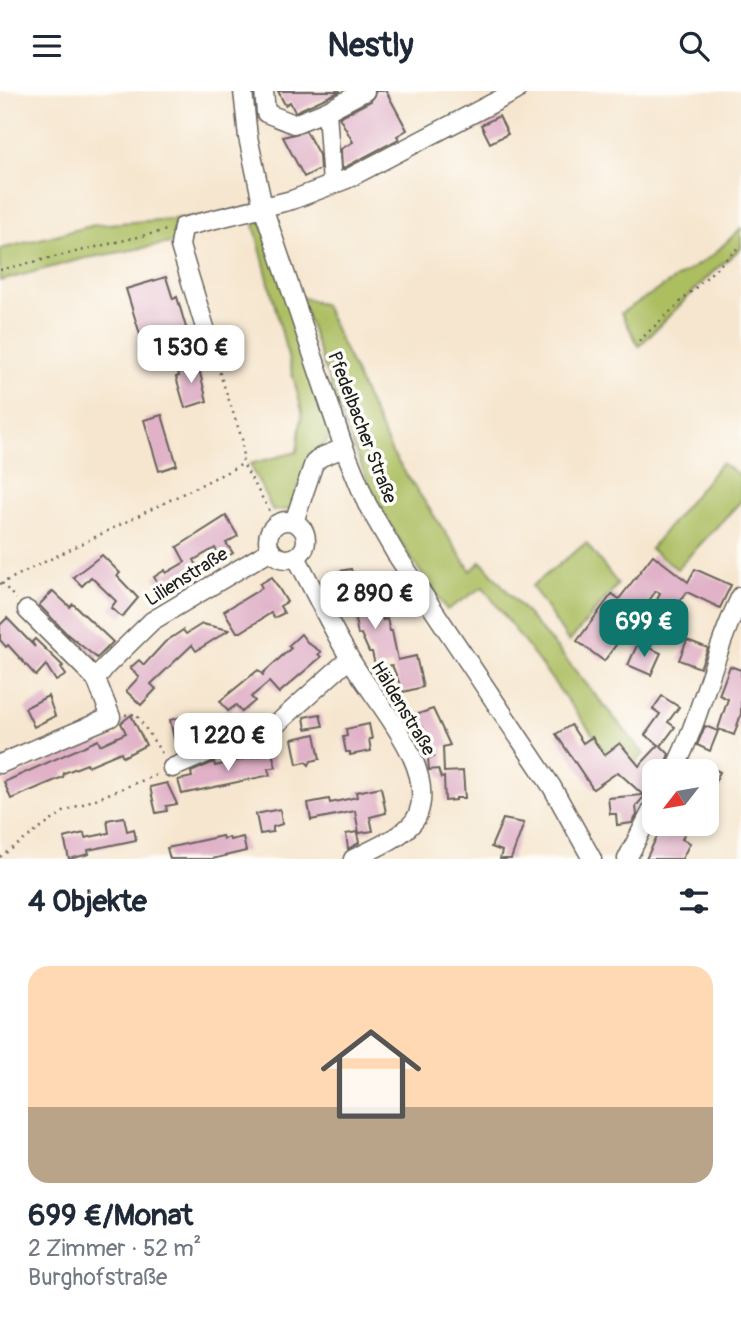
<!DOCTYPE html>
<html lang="de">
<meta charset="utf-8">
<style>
body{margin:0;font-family:Pangolin,sans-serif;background:#f2f2f3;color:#1f2937;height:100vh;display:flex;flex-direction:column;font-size:26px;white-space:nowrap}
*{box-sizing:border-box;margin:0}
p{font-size:23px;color:#747a83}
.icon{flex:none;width:38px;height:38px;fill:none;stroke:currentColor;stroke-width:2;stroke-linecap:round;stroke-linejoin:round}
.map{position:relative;height:768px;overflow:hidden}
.drawer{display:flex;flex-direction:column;background:#fff;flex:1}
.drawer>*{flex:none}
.needle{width:46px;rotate:239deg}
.buttons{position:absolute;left:642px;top:668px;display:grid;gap:14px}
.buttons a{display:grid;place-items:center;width:77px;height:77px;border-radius:14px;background:#fff;box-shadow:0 4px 10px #0003;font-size:35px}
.price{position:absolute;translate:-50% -60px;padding:0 16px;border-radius:14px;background:#fff;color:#222;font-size:23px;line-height:46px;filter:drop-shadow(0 2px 4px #0008)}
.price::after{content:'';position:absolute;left:50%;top:42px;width:21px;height:16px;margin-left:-10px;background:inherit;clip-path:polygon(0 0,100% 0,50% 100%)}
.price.on{background:#0f766e;color:#fff}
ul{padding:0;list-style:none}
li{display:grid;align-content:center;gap:14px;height:371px;padding:0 28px}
li span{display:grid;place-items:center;height:217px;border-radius:21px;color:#555}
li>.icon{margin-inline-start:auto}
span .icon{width:126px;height:126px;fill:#fffc;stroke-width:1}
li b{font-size:30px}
h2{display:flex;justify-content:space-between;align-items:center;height:84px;padding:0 28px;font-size:30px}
header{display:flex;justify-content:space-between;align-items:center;height:91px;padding:0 28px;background:#fff;font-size:32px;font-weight:700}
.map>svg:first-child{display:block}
.green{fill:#acbe61;stroke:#646d3e;stroke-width:2}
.building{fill:#e0b1c7}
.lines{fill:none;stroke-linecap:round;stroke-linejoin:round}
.minor-casing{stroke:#68635b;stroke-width:21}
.path{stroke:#68635b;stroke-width:2.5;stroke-dasharray:2 5;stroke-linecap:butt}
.minor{stroke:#fff;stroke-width:18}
.labels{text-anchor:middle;stroke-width:7;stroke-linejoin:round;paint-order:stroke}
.street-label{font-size:19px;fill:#1c1c1c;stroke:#fdfcf7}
</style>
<header><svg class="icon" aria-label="menu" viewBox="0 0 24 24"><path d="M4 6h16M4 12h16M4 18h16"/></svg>Nestly<svg class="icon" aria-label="search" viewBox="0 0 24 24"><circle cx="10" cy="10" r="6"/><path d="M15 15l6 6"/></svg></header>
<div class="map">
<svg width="741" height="768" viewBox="0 0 741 768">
<rect width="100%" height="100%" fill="#fdfcf7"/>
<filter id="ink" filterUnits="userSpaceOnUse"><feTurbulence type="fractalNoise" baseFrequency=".0143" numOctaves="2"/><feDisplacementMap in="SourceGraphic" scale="14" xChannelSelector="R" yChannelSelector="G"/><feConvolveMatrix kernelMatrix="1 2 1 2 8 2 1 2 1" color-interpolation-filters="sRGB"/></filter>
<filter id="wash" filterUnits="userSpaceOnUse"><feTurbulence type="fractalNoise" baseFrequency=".00686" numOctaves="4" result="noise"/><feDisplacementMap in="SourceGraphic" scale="28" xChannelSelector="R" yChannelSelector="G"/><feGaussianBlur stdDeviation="1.57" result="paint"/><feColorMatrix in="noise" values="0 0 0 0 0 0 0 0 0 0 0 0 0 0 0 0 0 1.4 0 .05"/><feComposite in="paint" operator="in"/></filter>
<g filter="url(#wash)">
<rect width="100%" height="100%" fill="#f6e6cf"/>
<!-- green -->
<g class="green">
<path d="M251 122 261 130 331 339C328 353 321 358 309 365L291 418 273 420 250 373 297 361 302 320Z"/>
<polygon points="197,126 176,151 82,168 0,190 0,158 95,134"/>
<polygon points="741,137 741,157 713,181 639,255 621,222 713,164"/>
<path d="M300 205 324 214 392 362 471 480 481 470 560 561 644 663 623 684 483 496 447 519C423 485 399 451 380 415 346 349 325 275 300 205Z"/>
<polygon points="721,372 741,385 741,410 677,478 650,458"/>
<polygon points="586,452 618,493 569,551 532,495"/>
</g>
<g id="blocks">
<!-- building -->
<g class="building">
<polygon points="278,0 341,0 295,21 290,11 285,14"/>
<polygon points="376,0 386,0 407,39 397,45 399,48 342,78 341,58 353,51 339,26 371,10"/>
<polygon points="499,25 508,43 490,52 481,34"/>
<polygon points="306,40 319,64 320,78 304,86 283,46"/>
<polygon points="166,186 173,208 177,206 187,240 143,253 126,198"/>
<polygon points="197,270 207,310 185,317 176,286 179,285 177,276"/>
<polygon points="162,324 177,374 159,380 144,329"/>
<polygon points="226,425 238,445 226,452 233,462 222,469 215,457 194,469 201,482 165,504 154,486 165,479 166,482 185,471 177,456"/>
<polygon points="102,464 120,482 117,485 138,507 122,526 111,517 116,510 91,486 82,495 73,486"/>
<polygon points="653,464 688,491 695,478 731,494 720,517 687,501 669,525 655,514 660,502 656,500 604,570 577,550 612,503 619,508"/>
<polygon points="351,478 354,488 358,487 360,494 362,493 365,504 369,503 375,525 382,523 383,529 387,528 390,540 392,540 398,569 416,565 423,596 403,601 392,574 376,578 372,561 369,561 361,543 358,544 353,518 343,520 338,500 332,502 329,488 341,483 340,480"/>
<polygon points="272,486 287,511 280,515 284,522 274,527 271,522 241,541 237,541 224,520 262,497 260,493"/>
<polygon points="53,500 70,516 73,513 113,551 97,567 68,544 39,514"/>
<polygon points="7,527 35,556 32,551 35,548 63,575 61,577 66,584 56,590 46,574 36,585 8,554 6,556 0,549 0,534"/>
<polygon points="202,533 229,539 196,560 192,554 151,593 156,598 141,614 126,600 139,586 130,577 139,569 144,574 165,551 183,539 186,543"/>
<polygon points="301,543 308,552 321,561 318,563 321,566 279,602 269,591 251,606 255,610 242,621 236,614 228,620 220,610 258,579 264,585 262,583 291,557 288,555"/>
<polygon points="687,549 708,557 700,577 679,569"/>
<polygon points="638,552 661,562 651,584 628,574"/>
<polygon points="730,575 741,579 741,623 734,644 718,638 728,608 719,604"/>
<polygon points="48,605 55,625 34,636 25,617"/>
<polygon points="662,605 679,616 668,631 675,636 661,655 669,663 662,680 654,681 654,694 636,715 637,724 632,732 617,734 616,723 610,723 608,707 643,704 618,681 593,698 556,643 571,634 583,652 592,646 604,664 620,652 639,675 659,654 645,644 660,623 653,618"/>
<polygon points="433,618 450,654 443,656 444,681 463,680 465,707 456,707 456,709 445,710 444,686 441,687 438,678 429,679 428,667 434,666 427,644 423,637 419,638 415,624"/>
<polygon points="320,623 323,635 306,638 304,626"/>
<polygon points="131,624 146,654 123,666 121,661 88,675 87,673 64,682 63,686 11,708 4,691 98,649 100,654 126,642 121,632"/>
<polygon points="186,625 188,632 191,632 194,642 200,640 202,646 206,645 208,649 193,656 190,648 175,652 170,629"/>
<polygon points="369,633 372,648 369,648 371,660 350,664 350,661 346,661 343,646 347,645 346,638"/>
<polygon points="705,635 718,640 710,660 697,654"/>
<polygon points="315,643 320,668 311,670 309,674 306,671 297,673 292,648"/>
<polygon points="272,662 276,676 268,678 270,684 182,703 178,689 192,686 191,681 214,671 215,675"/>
<polygon points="707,674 720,681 707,707"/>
<polygon points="167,692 177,713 166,715 167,720 156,722 150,696"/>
<polygon points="381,696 386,722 370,726 373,740 359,742 355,720 311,729 308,712 329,708 330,712 357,706 356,701"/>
<polygon points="280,718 282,733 273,736 273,741 260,743 256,723"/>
<polygon points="124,726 127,740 134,738 136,749 88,759 89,763 69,768 64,747 84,742 85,747 109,742 107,729"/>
<polygon points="503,728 524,732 511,768 500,768 502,760 491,756"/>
<polygon points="663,733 689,733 682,748 690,752 682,768 646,768"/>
<polygon points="357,741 359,752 348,758 346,743"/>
<polygon points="222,745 223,748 229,746 230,749 243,746 246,760 212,768 170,768 167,757"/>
</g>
</g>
</g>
<g filter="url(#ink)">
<use href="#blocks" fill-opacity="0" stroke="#68635b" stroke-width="2"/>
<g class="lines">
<defs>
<g id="minor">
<polyline points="243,0 248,46 263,116 344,357 367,413 396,463 552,696 592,768"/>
<polyline points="264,0 266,22 294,33 327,20"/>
<polyline points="332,93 327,20 365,0"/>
<polyline points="210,253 180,155 183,136 292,109 347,88 516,0"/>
<circle cx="287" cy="449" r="19"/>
<polyline points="294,431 314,372 321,366 344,357"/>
<path d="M296 466C314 499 330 534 349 566 372 608 437 673 418 723 411 743 371 759 353 768"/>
<polyline points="27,519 96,588"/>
<polyline points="0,673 111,626 96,588 105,576 152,530 271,459"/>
<polyline points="172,677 279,631 349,568"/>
<path d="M673 681C702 625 713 562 741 505"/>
<polyline points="627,768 654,715"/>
</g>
</defs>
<!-- minor casing -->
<use href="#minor" class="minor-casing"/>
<!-- path -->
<g class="path">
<polyline points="0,179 167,139"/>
<polyline points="639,250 741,154"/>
<polyline points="215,268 242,348 243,373 277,433"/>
<polyline points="2,492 16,508"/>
<polyline points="0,493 243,373"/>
<polyline points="125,624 136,623 163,664"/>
<polyline points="0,766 65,720 159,683"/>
</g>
<!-- minor -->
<use href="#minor" class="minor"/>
</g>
</g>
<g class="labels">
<!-- street labels -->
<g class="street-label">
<text transform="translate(363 336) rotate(69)" y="7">Pfedelbacher Straße</text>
<text transform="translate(186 485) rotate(-32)" y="7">Lilienstraße</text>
<text transform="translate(404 617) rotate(59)" y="7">Häldenstraße</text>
</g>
</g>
</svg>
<div class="buttons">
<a><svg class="needle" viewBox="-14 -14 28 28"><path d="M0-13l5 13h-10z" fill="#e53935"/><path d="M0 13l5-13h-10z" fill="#747a83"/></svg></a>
</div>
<b class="price" style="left:191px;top:294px">1 530 €</b>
<b class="price" style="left:375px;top:540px">2 890 €</b>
<b class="price on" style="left:644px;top:568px">699 €</b>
<b class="price" style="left:228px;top:682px">1 220 €</b>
</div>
<section class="drawer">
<h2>4 Objekte<svg class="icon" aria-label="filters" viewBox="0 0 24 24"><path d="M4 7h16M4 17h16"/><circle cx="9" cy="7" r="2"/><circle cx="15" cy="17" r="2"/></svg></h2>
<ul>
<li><span style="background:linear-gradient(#ffd9b3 65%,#b9a48a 0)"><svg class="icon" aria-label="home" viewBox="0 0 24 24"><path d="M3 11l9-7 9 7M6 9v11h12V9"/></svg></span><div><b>699 €/Monat</b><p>2 Zimmer · 52 m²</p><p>Burghofstraße</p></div></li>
</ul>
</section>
